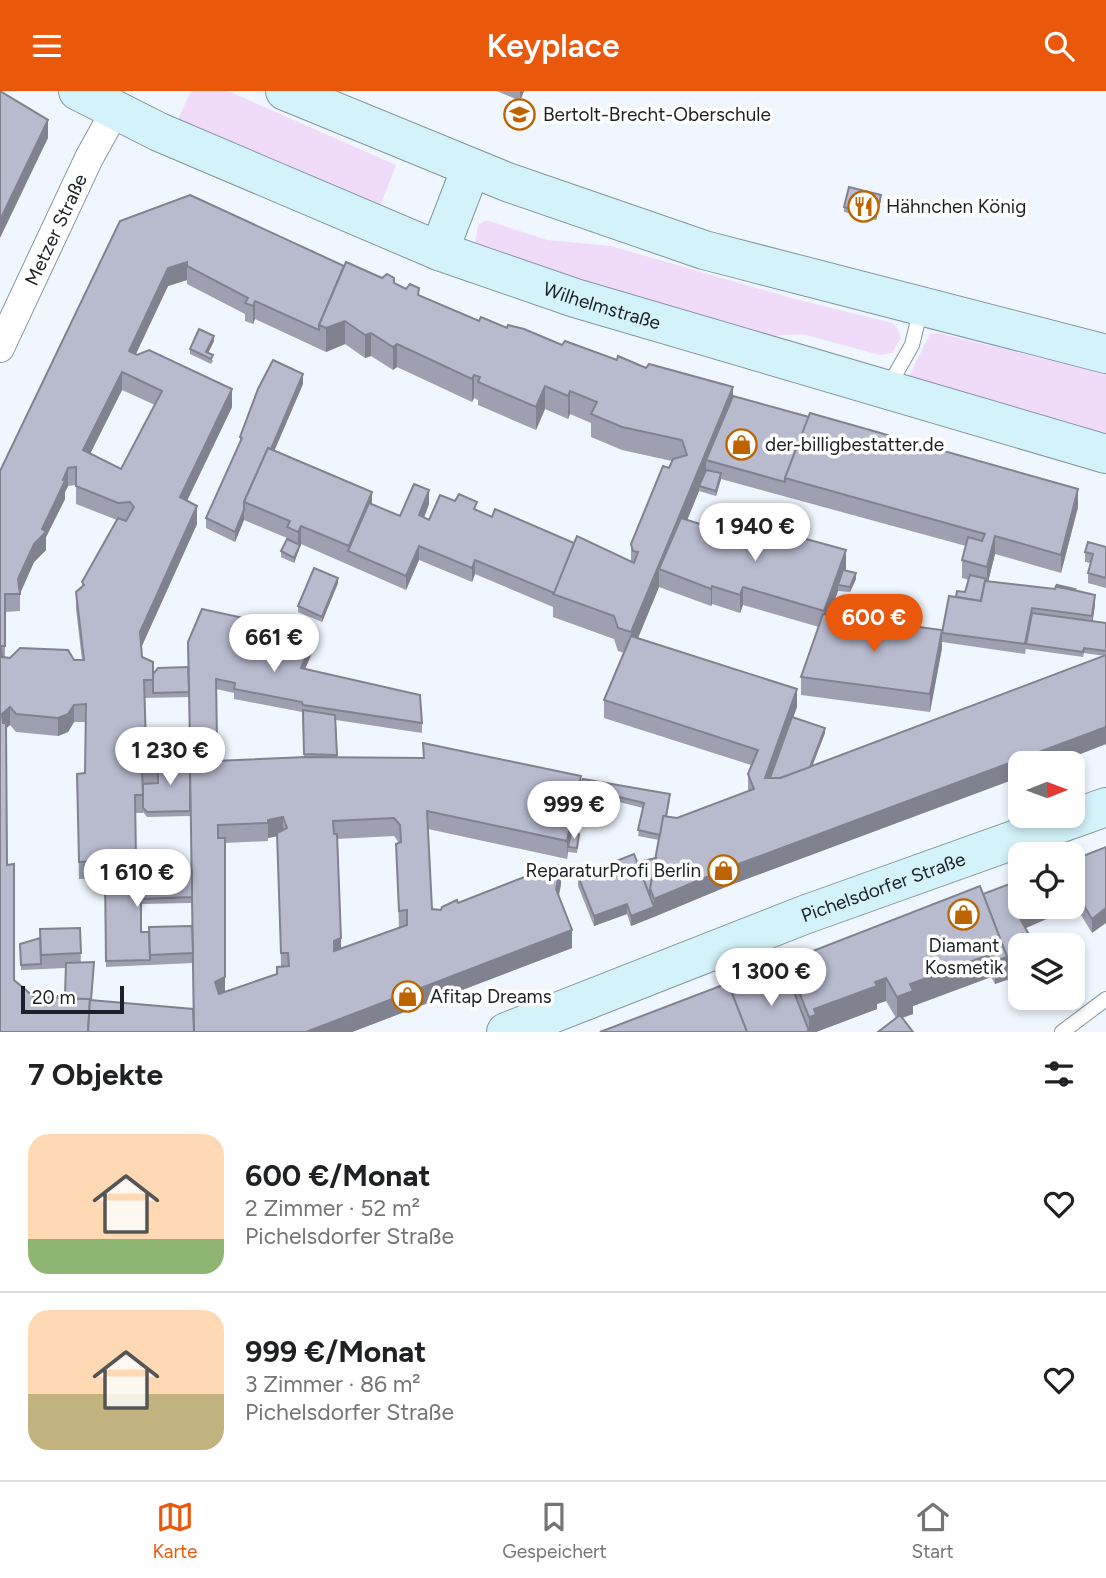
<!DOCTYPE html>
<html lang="de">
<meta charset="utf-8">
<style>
body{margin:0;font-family:Figtree,sans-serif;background:#f6f6f6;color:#202124;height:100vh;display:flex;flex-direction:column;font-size:26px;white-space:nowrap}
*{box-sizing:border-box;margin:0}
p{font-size:23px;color:#757577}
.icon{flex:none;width:38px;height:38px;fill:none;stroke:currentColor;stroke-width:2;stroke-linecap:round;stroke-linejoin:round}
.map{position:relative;height:941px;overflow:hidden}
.sheet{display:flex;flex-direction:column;background:#fff;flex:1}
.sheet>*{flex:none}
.needle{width:46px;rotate:89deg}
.fabs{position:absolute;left:1008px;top:660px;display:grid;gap:14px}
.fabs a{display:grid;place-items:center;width:77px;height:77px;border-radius:14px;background:#fff;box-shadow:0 4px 10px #0003;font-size:35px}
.scale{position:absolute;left:21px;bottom:18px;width:103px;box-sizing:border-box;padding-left:7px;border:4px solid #1b2127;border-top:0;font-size:19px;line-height:24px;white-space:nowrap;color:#1b2127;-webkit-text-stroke:5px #fff;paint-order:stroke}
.price{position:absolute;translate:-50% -60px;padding:0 16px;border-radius:24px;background:#fff;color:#222;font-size:23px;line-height:46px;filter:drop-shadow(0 2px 4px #0008)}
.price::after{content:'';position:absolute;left:50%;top:42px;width:21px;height:16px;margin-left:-10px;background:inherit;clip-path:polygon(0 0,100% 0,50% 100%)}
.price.current{background:#ea580c;color:#fff}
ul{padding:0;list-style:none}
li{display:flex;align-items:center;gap:21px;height:175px;padding:0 28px}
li+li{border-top:2px solid #e0e0e0}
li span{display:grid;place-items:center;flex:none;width:196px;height:140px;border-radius:21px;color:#555}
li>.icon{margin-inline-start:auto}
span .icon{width:84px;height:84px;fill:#fffc;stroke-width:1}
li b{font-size:30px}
h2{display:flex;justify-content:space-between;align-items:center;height:84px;padding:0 28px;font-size:30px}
header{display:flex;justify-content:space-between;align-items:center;height:91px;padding:0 28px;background:#ea580c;color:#fff;font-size:32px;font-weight:600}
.dock{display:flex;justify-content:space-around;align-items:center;height:98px;border-top:2px solid #e0e0e0;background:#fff;font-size:19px;color:#757577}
.dock a{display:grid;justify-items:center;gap:4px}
.dock .current{color:#ea580c}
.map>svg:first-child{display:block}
.green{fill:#f1dbfb}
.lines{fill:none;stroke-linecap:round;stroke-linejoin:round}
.lane-casing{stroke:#8595a4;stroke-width:16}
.street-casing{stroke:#8595a4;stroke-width:30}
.secondary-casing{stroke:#8595a4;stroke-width:40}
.lane{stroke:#fff;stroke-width:14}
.street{stroke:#fff;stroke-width:28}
.secondary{stroke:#d3f2f9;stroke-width:38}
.wall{fill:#9ea0b1;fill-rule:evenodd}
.shaded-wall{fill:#818290}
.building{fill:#b8bace;stroke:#818290;stroke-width:2;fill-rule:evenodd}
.labels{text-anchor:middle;stroke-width:7;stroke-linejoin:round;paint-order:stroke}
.poi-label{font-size:19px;fill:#1b2127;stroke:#fff;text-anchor:start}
.street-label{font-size:19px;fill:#1b2127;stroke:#fff}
</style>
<header><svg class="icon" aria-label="menu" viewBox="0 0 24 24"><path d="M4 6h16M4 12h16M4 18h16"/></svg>Keyplace<svg class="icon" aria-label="search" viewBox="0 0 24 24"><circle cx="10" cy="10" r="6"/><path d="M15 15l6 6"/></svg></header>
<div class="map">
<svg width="1106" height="941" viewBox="0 0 1106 941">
<rect width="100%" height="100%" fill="#eff6fd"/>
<!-- green -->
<g class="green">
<polygon points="191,0 228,0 396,74 378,121 275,76 178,28"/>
<polygon points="486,129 547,149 611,155 791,207 892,232 898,238 901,247 892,262 880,264 802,243 768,245 597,200 475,153 478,134"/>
<polygon points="938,242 1106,283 1106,344 908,287 930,243"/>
</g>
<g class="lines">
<defs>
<g id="lane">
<polyline points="887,298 912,254 921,217"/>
<polyline points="1062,941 1106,908"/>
</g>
<g id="street">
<path id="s1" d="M0 257 89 67 115 20"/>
</g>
<g id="secondary">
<path id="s2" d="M78 0 159 41 439 160 575 207 1106 363"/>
<polyline points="285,0 507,91 704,159 1106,263"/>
<polyline points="439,160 471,77"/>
<path id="s3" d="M506 941 804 824 1106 716"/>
</g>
</defs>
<!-- lane casing -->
<use href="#lane" class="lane-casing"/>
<!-- street casing -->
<use href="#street" class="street-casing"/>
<!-- secondary casing -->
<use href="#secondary" class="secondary-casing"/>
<!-- lane -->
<use href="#lane" class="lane"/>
<!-- street -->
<use href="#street" class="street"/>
<!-- secondary -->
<use href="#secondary" class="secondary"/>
</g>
<!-- wall -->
<g class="wall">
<polygon points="497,0 524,0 520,10"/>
<polygon points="881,109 876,129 844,121 844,116"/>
<path d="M120 130 344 175 394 193 479 230 507 237 562 254 646 277 1078 416 1061 482 995 463 988 490 1055 498 1075 499 1095 514 1092 530 1106 532V653L1057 672H1020V686L733 793 631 835 627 823 594 835 578 795V785L656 767 659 749 638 745 643 717 619 711 617 717 603 714 601 723 577 717 572 742 579 748 577 762 568 761 567 768 428 738 432 818 441 819 458 812 561 793 559 805 572 857 352 941H0V380ZM187 189V193L245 223V230L253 233 255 228 326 261 345 253 365 267 371 265 393 279 397 276 472 311 474 307 478 309V314L536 339 545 318 568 328 570 323 591 332V346L622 359 672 370 631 453V471L492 426 477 420 429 429 424 427 429 413 400 425 372 413 274 360 303 293 240 346V352L206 427V437L235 451 244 429 287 447 281 460V466L294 472 301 453 406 499 419 469 472 491 475 483 553 516V526L614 548 618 560 624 562 604 609V627L751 674 748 683V700L677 727 667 725 670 709 581 698 423 652V667L337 666 336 629 422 642V632L305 578 316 553 153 583 142 566 141 557 197 433 187 410 232 316 135 263 168 195ZM122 299 155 314 121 378 90 363ZM721 388 966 455 962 469V487L969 489 965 501 956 506 942 542V551L1025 563 1026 557V558L1083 566 1084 562 1105 565 812 675 825 642 793 626 797 616 638 547 659 496 711 515 712 513 740 522 743 514 819 536 801 586V604L930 621 942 557 829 524 838 500 850 501 856 488 845 480 846 477 760 452 687 429 699 400 716 405ZM76 394V413L117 429 82 491V496L76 501V518L82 569 5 566V521L20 520V501L34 471 46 459V446L65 408V401L68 395ZM216 598 234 602V608L302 621 304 666 190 683 158 666 146 654 144 607 189 606 190 661 217 659ZM74 631H86L85 682 77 683 79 788 105 787 106 876 193 872V918L91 909 81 872 80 837 20 853 21 879 66 877 65 905 58 907 33 905 14 889 7 774 6 637 10 634 16 641 58 645 68 641ZM143 721 147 726 191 725V779L136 781V722H143ZM277 745 281 875 277 883 225 900V752L268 750V747ZM394 745 399 752 396 753 399 837 341 858 337 748ZM192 812V835L141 841V813Z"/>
<polygon points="214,250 208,262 213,270 211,273 190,263 190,258"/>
<polygon points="1106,456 1106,497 1088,492 1088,482 1091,472 1085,471 1085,461"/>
<polygon points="338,492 322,531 298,521 298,515"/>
<polygon points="1106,756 1092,842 1078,819 1051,826 1026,837 1013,902 1007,888 995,893 991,886 913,915 913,923 896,927 886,910 877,913 877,918 816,941 600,941 732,903 787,883 787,870 983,803"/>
</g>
<!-- shaded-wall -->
<g class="shaded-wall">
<polygon points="520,0 524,0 520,10"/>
<polygon points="48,29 48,47 0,147 0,129"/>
<polygon points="881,104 881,109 876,129 876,124"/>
<polygon points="187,171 187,189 168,195 129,278 129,260 168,177"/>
<polygon points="255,210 255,228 253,233 253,215"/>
<polygon points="345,230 345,253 326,261 326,237"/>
<polygon points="371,242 371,265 365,267 365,244"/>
<polygon points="214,245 214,250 206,266 206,261"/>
<polygon points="397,253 397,276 393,279 393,256"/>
<polygon points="122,281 122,299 83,377 83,359"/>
<polygon points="303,283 303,293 251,414 247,412"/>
<polygon points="474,284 474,307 472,311 472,288"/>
<polygon points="545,295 545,318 536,339 536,316"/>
<polygon points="733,296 733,319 706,369 706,384 699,395 699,400 666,481 659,478 659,496 631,564 631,541"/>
<polygon points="232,298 232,316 180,424 180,406"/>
<polygon points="570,300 570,323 568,328 568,305"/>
<polygon points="68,377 68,395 65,401 65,408 46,446 46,459 34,471 20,503 18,488"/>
<polygon points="721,382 721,388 716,405 716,400"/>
<polygon points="1078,398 1078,416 1061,482 1061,464"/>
<polygon points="429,399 429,413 419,439 419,424"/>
<polygon points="372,401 372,419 349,460 349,455"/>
<polygon points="197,415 197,433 140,559 140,541"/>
<polygon points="244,419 244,429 235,451 235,441"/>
<polygon points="301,435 301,453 294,472 294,467 298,457 298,441"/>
<polygon points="995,445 995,463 981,520 987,488 987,476"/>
<polygon points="419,455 419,469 406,499 406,485"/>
<polygon points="846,459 846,477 840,495 838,494 838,500 824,537 824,520"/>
<polygon points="475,469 475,483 472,491 472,477"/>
<polygon points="856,482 856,488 850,501 850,496"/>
<polygon points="338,487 338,492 322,531 322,526"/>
<polygon points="712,495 712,513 711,515 711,498"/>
<polygon points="743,496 743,514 740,522 740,504"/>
<polygon points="1095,504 1095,514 1092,535 1092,525"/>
<polygon points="942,539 942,557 930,621 930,603"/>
<polygon points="316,543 316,553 301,587 301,577"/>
<polygon points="797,598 797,616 767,700 765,687"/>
<polygon points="74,614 74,631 68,641 58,645 58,627"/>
<polygon points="10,616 10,634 2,641 2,623"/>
<polygon points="1106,636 1106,653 1057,672 1020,672 1020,686 733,793 654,826 654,808 733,775"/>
<polygon points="825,637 825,642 810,681 790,690"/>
<polygon points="581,685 581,702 577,713 569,756 568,756 567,768 567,750"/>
<polygon points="283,726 283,744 268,747 268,729"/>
<polygon points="561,775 561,793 556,816 556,798"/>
<polygon points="1078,805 1078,819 1051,826 1019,840 1019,826 1042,816 1073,816 1073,806"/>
<polygon points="627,813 627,823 594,835 594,825"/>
<polygon points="654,816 654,826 631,835 631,825"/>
<polygon points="1106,817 1106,832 1092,842 1092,828"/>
<polygon points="572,839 572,857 352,941 306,941"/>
<polygon points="341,847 341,864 334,868 334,850"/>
<polygon points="991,863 991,886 913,915 913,923 897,929 897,906 910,893"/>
<polygon points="1007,866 1007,889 995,893 995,870"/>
<polygon points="1020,882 1020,896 1013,902 1013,888"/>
<polygon points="225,886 225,904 215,909 215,891"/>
<polygon points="886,887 886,910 877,913 877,918 816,941 809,941 809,926 814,918"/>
</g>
<!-- building -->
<g class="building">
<polygon points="0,0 48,29 0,129"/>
<polygon points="849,96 881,104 876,124 844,116"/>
<path d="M190 104 344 175 319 234V239L255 210 253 215 245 212 248 207 187 175V171L168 177 129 260 137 264 149 259 232 298 180 406 197 415 140 541 142 566 153 571V589H144L146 654H157L158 679 142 680 143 704H135L136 768 79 771 77 683 85 682 86 613 74 614 68 623 58 627 16 623 10 616 2 623 3 632H6L7 774 14 773V889L33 905 37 906 38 902 44 903V906L90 908 88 941H0V380L120 130ZM122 281 162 300 121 378 83 359ZM76 376V395L118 412 130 411 134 416 126 430 118 427 82 491 84 494 76 501 84 569H74L68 559 20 557 10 567 2 566 1 555H5V503H20L18 488 34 453 46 441 42 438 65 390 63 389 68 377Z"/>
<polygon points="346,171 382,187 387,183 394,187 394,192 406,198 410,193 419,197 418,204 479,230 481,226 507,237 508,234 524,238 562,254 565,250 617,269 618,265 646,277 649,273 733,296 631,541 618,537 614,525 553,503 577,445 634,472 638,461 633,460 631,453 663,375 669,377 673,368 687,364 682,349 622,336 591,323 597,311 570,300 568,305 545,295 536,316 478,291 480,286 474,284 472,288 397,253 393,256 371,242 365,244 345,230 326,237 319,234"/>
<polygon points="199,238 214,245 206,261 213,264 211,268 190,258"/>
<polygon points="273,269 303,283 271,358 268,357 244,411 244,419 235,441 206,427 242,347 240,346 258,298"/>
<polygon points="733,305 809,326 785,387 785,391 706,369"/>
<polygon points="810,322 1078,398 1061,464 995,445 987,476 962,469 968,446 982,450 985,443 785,387"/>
<polygon points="268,357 372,401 349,455 301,435 298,441 287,436 290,430 244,411"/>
<polygon points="706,379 721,382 716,400 699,395"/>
<polygon points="414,393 429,399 419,424 429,429 440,404 455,410 459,403 477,411 474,418 492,426 495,418 574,452 554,502 475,469 472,477 419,455 406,485 348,460 369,412 400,425"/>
<polygon points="681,427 760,452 766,437 846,459 824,520 743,496 740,504 712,495 711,498 659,478"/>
<polygon points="287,448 300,454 294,467 281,460"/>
<polygon points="1088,451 1106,456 1106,487 1088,482 1093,463 1085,461"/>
<polygon points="314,477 338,487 322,526 298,515"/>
<polygon points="843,479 856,482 850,496 838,494"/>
<polygon points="970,484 987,488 986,490 985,490 981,510 956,506 957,500 965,501"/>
<polygon points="985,490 1055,498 1056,495 1095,504 1092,525 1032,517 1025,553 942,542 949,505 981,510"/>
<polygon points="1057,494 1075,498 1074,499 1057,496"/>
<polygon points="202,518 316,543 301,577 420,604 422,632 303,614 302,611 234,598 235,592 216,588 217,649 190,651 188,551"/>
<polygon points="1032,522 1106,532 1106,560 1084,557 1083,561 1026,553"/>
<polygon points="823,523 942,539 930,603 801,586"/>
<polygon points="631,545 797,598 765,687 780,687 1106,564 1106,636 733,775 654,808 650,797 663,725 677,727 754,698 748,683 758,659 604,609"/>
<polygon points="188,576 189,601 153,602 153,583 158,577"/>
<polygon points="303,619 335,624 337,664 304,663"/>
<polygon points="792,626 825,637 810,676 780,687 770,687"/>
<path d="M423 652 581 685 567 750 427 720 432 818 441 819 442 816 457 809 458 812 555 774 561 775 556 798 572 839 306 941H194L190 671 306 666 424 667ZM283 726 287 737 277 742 281 862H288L289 875 277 876V883L219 903 215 891 225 886V747H218V734L268 732V729ZM394 727 400 734 401 751 396 753 399 820 407 819V834L334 860V850L341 847 337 743H334L333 730Z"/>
<polygon points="190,665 190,720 147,721 143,717 143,693 158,692 158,666"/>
<polygon points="583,688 670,703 666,725 663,725 660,744 638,739 644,712 619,706 617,712 603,709 601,718 577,713"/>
<polygon points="571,742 579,743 577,757 568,756"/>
<polygon points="1106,756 1106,817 1092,828 1078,805 1073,806 1073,769"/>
<polygon points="634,763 654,816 631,825 627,813 594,825 578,785"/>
<polygon points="656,767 650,797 650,805 637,771"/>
<polygon points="192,779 192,806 141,808 141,841 149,841 150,869 106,870 105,782"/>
<polygon points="1020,789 1020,816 1042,816 1019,826 1035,854 1020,854 1020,882 1013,888 1007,874 1007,866 983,803"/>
<polygon points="980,795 1007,866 995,870 991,863 910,893 913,900 897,906 886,887 875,891 877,895 814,918 816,924 809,926 787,870"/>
<polygon points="192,835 193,862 150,864 149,836"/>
<polygon points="80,837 81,862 41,864 40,838"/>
<polygon points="40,847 41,873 21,874 20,853"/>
<polygon points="94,871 91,909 90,908 58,907 58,905 65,905 66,872"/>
<polygon points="787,883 809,940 805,941 747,941 732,903"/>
<polygon points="728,892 747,941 600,941"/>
<polygon points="90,909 193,918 194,941 88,941"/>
<polygon points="900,924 913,941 878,941"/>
</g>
<!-- icons -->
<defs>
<symbol id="school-ring" viewBox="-11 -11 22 22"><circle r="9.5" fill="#fff" stroke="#bd6400" stroke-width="1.5"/><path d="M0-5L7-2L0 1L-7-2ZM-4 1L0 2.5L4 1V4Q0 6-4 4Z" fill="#bd6400"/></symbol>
<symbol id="restaurant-ring" viewBox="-11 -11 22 22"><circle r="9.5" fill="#fff" stroke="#bd6400" stroke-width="1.5"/><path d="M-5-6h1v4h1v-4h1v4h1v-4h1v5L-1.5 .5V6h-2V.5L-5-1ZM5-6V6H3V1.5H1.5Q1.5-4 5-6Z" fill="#bd6400"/></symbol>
<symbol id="shop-ring" viewBox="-11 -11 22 22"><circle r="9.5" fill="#fff" stroke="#bd6400" stroke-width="1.5"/><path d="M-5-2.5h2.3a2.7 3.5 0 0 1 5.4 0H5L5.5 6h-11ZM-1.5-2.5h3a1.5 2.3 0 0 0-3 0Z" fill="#bd6400"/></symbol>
</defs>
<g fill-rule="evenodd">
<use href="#school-ring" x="502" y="6" width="35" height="35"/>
<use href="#restaurant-ring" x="846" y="98" width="35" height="35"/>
<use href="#shop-ring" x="724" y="336" width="35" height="35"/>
<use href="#shop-ring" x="706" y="762" width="35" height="35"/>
<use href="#shop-ring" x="946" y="806" width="35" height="35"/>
<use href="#shop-ring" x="390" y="888" width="35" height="35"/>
</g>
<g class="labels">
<!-- poi labels -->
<g class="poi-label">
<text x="543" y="30">Bertolt-Brecht-Oberschule</text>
<text x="886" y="122">Hähnchen König</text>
<text x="765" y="360">der-billigbestatter.de</text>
<text x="701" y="786" text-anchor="end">ReparaturProfi Berlin</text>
<text x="964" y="861" text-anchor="middle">Diamant<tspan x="964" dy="22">Kosmetik</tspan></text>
<text x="430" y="912">Afitap Dreams</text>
</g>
<!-- street labels -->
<g class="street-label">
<text dy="7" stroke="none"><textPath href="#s1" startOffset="131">Metzer Straße</textPath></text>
<text dy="7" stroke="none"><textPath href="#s2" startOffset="567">Wilhelmstraße</textPath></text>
<text dy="7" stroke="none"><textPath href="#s3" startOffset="404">Pichelsdorfer Straße</textPath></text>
</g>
</g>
</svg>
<div class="fabs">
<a><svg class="needle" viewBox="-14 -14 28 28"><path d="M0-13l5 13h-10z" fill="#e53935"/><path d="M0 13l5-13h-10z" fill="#757577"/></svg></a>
<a><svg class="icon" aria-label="locate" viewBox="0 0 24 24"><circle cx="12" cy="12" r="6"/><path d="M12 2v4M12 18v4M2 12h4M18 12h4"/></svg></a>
<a><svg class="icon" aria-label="layers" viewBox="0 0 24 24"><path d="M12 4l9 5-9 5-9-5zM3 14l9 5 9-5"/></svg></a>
</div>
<div class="scale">20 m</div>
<b class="price" style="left:755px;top:472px">1 940 €</b>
<b class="price current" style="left:874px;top:563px">600 €</b>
<b class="price" style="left:274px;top:583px">661 €</b>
<b class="price" style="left:170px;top:696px">1 230 €</b>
<b class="price" style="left:574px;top:750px">999 €</b>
<b class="price" style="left:137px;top:818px">1 610 €</b>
<b class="price" style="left:771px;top:917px">1 300 €</b>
</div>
<section class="sheet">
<h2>7 Objekte<svg class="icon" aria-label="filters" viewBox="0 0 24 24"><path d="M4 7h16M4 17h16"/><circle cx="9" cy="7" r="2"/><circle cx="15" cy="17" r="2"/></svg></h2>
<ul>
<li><span style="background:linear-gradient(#ffd9b3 75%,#8fb573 0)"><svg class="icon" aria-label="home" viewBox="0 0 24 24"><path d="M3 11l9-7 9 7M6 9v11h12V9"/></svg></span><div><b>600 €/Monat</b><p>2 Zimmer · 52 m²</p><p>Pichelsdorfer Straße</p></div><svg class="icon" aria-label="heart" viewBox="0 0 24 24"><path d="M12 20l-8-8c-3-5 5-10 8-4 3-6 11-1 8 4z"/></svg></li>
<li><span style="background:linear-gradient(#ffd9b3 60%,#c2b280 0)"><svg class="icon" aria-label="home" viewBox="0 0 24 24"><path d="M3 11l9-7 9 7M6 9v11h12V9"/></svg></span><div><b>999 €/Monat</b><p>3 Zimmer · 86 m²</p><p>Pichelsdorfer Straße</p></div><svg class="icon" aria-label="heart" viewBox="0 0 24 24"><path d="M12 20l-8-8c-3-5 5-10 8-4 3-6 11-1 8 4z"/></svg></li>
</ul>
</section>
<nav class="dock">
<a class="current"><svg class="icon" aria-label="map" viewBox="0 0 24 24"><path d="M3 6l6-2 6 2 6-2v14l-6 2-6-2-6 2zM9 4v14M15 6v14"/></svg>Karte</a>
<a><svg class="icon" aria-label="saved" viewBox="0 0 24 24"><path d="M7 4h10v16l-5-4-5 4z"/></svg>Gespeichert</a>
<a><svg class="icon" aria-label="home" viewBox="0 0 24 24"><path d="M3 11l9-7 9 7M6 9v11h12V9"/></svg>Start</a>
</nav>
